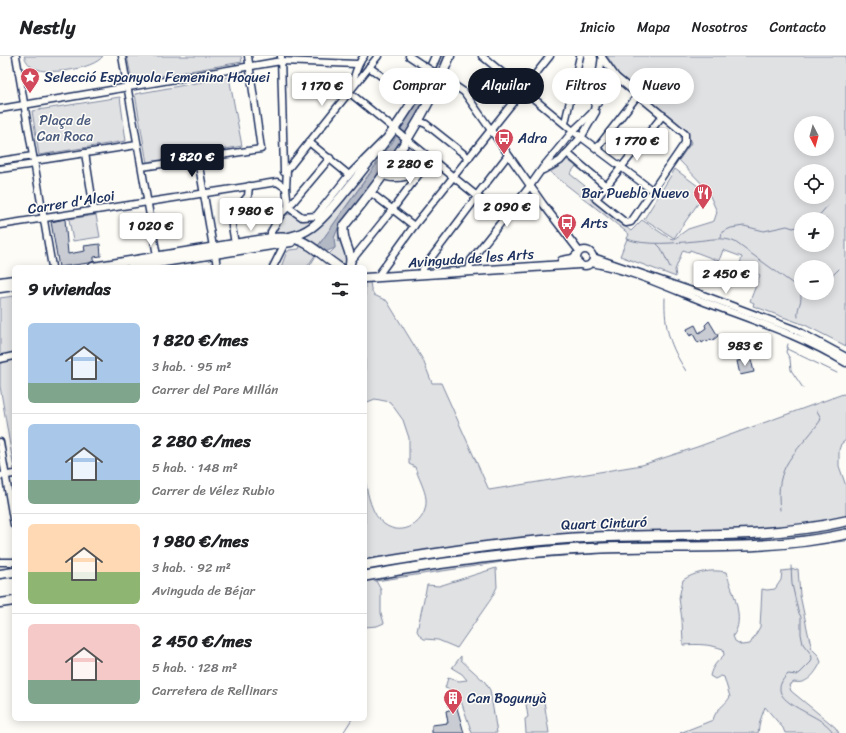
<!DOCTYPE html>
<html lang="es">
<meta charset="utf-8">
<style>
body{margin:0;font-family:Sriracha,sans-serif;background:#f2f2f2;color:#202124;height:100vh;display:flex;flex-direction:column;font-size:15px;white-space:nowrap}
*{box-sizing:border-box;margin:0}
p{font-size:13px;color:#757577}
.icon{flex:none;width:22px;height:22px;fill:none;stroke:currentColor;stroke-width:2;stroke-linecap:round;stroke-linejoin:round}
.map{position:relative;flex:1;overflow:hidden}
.drawer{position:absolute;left:12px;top:209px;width:355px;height:456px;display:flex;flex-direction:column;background:#fff;border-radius:6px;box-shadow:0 2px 10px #0003}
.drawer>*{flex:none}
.banner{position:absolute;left:379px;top:12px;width:380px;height:36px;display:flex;gap:8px}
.needle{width:26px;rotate:174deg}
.controls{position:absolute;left:794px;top:60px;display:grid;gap:8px}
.controls a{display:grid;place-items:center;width:40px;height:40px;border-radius:50%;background:#fff;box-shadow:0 2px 10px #0003;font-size:20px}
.price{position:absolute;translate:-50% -34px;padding:0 9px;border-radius:4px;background:#fff;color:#222;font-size:13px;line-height:26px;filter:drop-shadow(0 1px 2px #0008)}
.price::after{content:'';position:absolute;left:50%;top:24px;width:12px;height:9px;margin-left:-6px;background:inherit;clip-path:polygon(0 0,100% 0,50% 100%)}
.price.selected{background:#111827;color:#fff}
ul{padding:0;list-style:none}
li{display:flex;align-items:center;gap:12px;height:100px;padding:0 16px}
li+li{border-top:1px solid #e0e0e0}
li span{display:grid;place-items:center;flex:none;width:112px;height:80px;border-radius:6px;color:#555}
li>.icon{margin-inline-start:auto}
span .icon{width:48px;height:48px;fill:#fffc;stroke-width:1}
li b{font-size:17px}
h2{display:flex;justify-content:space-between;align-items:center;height:48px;padding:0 16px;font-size:17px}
.pill{padding:0 14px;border-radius:18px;background:#fff;box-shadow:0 2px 10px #0003;font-size:14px;line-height:36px}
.pill.selected{background:#111827;color:#fff}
header{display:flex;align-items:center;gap:24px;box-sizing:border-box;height:56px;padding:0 20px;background:#fff;border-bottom:1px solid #e0e0e0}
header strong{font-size:19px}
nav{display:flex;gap:22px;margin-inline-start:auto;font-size:14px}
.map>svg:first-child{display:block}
.green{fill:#e0e1e3;stroke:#7e88a0;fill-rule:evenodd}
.water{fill:#b3b8c5;stroke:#76819c}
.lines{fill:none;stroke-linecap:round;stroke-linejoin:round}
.stream{stroke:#76819c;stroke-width:1}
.building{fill:#c9ccd3;stroke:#1b2f5e}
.minor-casing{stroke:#1b2f5e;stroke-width:9}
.major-casing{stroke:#1b2f5e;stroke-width:11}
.highway-casing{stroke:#1b2f5e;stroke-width:12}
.minor{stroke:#fdfcf7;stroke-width:6}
.major{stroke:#fdfcf7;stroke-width:8}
.highway{stroke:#fdfcf7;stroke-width:9}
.minor-bridge-casing{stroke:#1b2f5e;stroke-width:9;stroke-linecap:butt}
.minor-bridge{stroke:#fdfcf7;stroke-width:6}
.labels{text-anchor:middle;stroke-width:3;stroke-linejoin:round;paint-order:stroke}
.poi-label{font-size:14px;fill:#1b2f5e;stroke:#fdfcf7;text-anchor:start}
.park-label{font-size:14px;fill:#4c5c7f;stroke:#fdfcf7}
.street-label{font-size:14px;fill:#1b2f5e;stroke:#fdfcf7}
</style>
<header>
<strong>Nestly</strong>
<nav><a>Inicio</a><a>Mapa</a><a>Nosotros</a><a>Contacto</a></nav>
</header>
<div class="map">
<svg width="846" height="677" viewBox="0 0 846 677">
<rect width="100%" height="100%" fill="#fdfcf7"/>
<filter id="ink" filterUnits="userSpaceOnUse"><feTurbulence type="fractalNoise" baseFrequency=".025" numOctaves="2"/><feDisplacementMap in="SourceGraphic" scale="8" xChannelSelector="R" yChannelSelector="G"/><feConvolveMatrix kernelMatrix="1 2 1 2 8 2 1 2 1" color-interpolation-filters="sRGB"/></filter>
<g filter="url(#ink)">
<!-- green -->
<g class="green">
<path d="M24 0H103C94 13 51 19 37 13 30 11 27 7 24 0Z"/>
<polygon points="127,0 241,0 242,6 132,25"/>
<path d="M607 0H846V290L805 269 753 250 754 247 750 245 760 219 739 211 742 201 723 194 719 205 690 194 689 196 683 194 675 214 676 221 620 200 629 178 550 116 560 110 566 103 576 110 570 118 595 138 590 143 631 175 642 164 669 182 674 183 688 173 714 165 717 156 707 133 679 104 691 87 686 74 620 20ZM801 67H827V93H801ZM801 115H827V141H801ZM801 163H827V189H801ZM801 211H827V237H801Z"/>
<polygon points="229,21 242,90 147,107 135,38"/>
<polygon points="120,41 126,85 39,99 32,55"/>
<polygon points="393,80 395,81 318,190 320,192 307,211 281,211 286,198 289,194 299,193 305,179"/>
<polygon points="397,92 341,172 338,186 342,184 348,204 343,210 328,199 335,192 334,182 338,172"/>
<polygon points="407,92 411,92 429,107 417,114 391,121 389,117"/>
<polygon points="675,113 706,136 674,182 644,163"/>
<polygon points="288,158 294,159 303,165 316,164 298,177 298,174 274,178 285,160"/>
<polygon points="96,159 100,181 73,185 69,163"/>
<path d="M365 226H370L371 233 374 239 387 245 423 304 432 327H441L489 434 642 409 697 391 843 338 846 339V384L841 388 839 394V410L846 430V485L792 491 735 495 606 497 522 503 376 525 381 534V557L384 567 377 570 365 571V423C367 437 372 460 384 468 403 482 428 466 426 443 425 433 418 421 415 411L409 408V382L403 364 390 346 375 343 365 347Z"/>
<polygon points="14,240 14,413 0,330 0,242"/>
<polygon points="496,512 497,531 491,543 457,592 438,584 424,583 420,580 417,575 427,529 439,530"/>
<path d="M798 513 800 539 808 577 812 593 818 599 821 606C816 616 808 629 794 626L789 629 791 635 835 671 839 677H785L783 672 765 651 760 665 758 677H680L713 664C716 652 724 651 730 641L724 621 721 620 715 623 710 620C712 610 718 605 724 599L723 593C709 588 697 588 683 589L682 564 679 542 683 524C695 516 711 513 726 516 732 535 746 563 733 580L735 585 742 589 750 588 760 571 762 533 767 534 775 533 781 524 782 515Z"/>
<polygon points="461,600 461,604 485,626 490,634 497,677 472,677 461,645 455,635 445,632 448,622 459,625 467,624 462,618 452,612"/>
<polygon points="543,639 549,677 526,677 525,663 528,661 525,641"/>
</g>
<!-- water -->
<path class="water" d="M439 0H447C424 63 377 119 338 172L334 182 335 192 325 196 318 190 392 87 419 45Z"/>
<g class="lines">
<!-- stream -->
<g class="stream">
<polyline points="816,163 829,148"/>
<polyline points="721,182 722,176 731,172 744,170 764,175 787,170 793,172 801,170"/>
<path d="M627 183C644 190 677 187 695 185 709 184 722 180 735 186L796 230C807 244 796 248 798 261"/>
<polyline points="657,188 661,192 670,211"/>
<polyline points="309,211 317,198"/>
<polyline points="827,225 839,213"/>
<polyline points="805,237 814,237"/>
<path d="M665 242C664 272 670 290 686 315"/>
<polyline points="788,288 786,296 790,303 791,314 803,332"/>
<polyline points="787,293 837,317"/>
<path d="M780 454C774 407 796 399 820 365L821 362 817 355"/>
<path d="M791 510 792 528 798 555 801 561V578L803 588 811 598 812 602 811 606 800 617 797 619 788 618C757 648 825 656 833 677"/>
<polyline points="343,677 352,663"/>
</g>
</g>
<!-- building -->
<g class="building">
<polygon points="65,163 68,198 85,195 84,190 100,188 101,200 94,201 94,205 89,207 59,211 51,166"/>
<polygon points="709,265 718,280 712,285 711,283 707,286 706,284 702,287 701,285 698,287 693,278 690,280 688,277 687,273 695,269 699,277 706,272 705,269"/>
<polygon points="751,303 754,316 740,319 737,305"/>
<polygon points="454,644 458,651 457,652 464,677 432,677 432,669 448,667 446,655 452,653 447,649"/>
</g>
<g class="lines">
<defs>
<g id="minor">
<polyline points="16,0 52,211"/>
<polyline points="122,0 157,200"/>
<polyline points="281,0 284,116"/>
<polyline points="409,0 421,8"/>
<polyline points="482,0 573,75 653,135"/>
<polyline points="601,0 616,21 685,78 685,87 631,166 626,167 596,143 663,59"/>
<polyline points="369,11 414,44"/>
<polyline points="448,25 464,36 474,50 543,148 579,195"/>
<path d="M350 33C355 21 356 9 364 0"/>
<polyline points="350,37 504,162"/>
<polyline points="598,47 599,43 616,21"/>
<polyline points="0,53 281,5 357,8"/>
<polyline points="419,65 426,68 469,102"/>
<polyline points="565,67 580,0"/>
<polyline points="309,86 349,119"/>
<polyline points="597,92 638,39"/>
<polyline points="85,97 94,154"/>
<polyline points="567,97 606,130"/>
<polyline points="198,104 213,191"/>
<polyline points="0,105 33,100"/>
<polyline points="34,105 137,89"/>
<polyline points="142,111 261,93 248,0"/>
<polyline points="0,113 35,108"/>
<polyline points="543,114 560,105 582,80 596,56"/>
<path d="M383 119C395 128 425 115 439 110"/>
<polyline points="370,136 414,170"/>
<polyline points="288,151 286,132 287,114 378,0"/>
<polyline points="288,151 302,161 316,160 349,119 384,84"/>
<polyline points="232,159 269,152 281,158"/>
<polyline points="0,169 277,126 286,132"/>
<polyline points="271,182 271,176 281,158 293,146 330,102"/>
<polyline points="235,188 232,170 232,159 248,140 249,130"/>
<circle cx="585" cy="202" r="8"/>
<polyline points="215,198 217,211"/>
<polyline points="593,201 695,236 796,274 846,301"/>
<polyline points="351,205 392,154 419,118"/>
<path d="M591 207C626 213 660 228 692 241 744 262 798 277 846 307"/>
<polyline points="273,211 286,185"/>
<polyline points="422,214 477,141 477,139 508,99"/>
<polyline points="469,215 471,204 530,130 544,110 573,75 591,58 594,54 597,37 602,0"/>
<polyline points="380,217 414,170 550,0"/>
<polyline points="0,303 14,300"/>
<polyline points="0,386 14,469"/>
<polyline points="0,420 14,418"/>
<polyline points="0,506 14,506"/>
</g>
<g id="major">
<path d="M290 181C298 179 305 176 312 171 326 161 338 144 349 131 382 90 416 49 436 0"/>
<polyline points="562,205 573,203 576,200"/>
<path d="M93 211 271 182C306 178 313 194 339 211"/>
<polyline points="132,211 291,186"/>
<path d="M349 211C355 198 340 184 344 170 386 119 426 62 450 0"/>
<polyline points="365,222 579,208"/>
<polyline points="0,226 14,224"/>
<polyline points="0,232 14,230"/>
<polyline points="0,518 14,516"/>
<polyline points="0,547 14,545"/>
</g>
<g id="highway">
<path d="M365 509C442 496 518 484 596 481 680 477 764 484 846 465"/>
<path d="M365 520C443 506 522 495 602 492 683 489 766 496 846 478"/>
</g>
</defs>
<!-- minor casing -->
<use href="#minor" class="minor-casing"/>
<!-- major casing -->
<use href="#major" class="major-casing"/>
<!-- highway casing -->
<use href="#highway" class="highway-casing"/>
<!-- minor -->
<use href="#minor" class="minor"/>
<!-- major -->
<use href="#major" class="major"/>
<!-- highway -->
<use href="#highway" class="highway"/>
<defs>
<polyline id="minor-bridge" points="421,8 448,25"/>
</defs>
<!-- minor-bridge casing -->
<use href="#minor-bridge" class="minor-bridge-casing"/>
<!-- minor-bridge -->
<use href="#minor-bridge" class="minor-bridge"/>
</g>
</g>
<!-- icons -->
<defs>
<symbol id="sight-pin" viewBox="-11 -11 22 30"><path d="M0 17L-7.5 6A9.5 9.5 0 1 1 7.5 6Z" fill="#d1495b" stroke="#fdfcf7"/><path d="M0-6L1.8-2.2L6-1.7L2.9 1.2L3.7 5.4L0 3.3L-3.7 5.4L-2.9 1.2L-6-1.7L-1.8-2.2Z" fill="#fff"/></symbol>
<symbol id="bus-pin" viewBox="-11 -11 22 30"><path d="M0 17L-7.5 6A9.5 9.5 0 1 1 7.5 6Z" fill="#d1495b" stroke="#fdfcf7"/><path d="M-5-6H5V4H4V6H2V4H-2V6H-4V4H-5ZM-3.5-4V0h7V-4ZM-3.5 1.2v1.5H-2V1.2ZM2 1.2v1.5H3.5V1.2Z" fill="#fff"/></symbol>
<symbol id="restaurant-pin" viewBox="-11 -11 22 30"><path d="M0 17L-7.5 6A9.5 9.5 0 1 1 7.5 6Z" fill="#d1495b" stroke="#fdfcf7"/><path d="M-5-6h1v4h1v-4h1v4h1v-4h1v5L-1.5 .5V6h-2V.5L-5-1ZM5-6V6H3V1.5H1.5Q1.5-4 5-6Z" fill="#fff"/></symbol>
<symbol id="building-pin" viewBox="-11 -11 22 30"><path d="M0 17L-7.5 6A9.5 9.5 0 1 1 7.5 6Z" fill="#d1495b" stroke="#fdfcf7"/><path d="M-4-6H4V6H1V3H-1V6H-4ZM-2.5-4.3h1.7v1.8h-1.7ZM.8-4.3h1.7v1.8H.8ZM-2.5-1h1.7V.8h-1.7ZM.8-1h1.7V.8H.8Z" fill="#fff"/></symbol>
</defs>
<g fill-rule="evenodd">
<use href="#sight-pin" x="19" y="10" width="22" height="30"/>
<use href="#bus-pin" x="493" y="71" width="22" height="30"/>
<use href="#restaurant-pin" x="692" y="126" width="22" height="30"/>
<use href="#bus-pin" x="556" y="156" width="22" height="30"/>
<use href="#building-pin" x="442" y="631" width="22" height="30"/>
</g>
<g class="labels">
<!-- poi labels -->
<g class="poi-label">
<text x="44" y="26">Selecció Espanyola Femenina Hoquei</text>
<text x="518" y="87">Adra</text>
<text x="689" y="142" text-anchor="end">Bar Pueblo Nuevo</text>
<text x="581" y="172">Arts</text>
<text x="467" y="647">Can Bogunyà</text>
</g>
<!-- park labels -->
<g class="park-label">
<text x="65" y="69">Plaça de<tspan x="65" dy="16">Can Roca</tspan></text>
</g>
<!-- street labels -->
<g class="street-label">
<text transform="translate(71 146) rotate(-9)" y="5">Carrer d'Alcoi</text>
<text transform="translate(471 202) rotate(-4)" y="5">Avinguda de les Arts</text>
<text transform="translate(604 467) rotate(-2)" y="5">Quart Cinturó</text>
</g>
</g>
</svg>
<div class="controls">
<a><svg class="needle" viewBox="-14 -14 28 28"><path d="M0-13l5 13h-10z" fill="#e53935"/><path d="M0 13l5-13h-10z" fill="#757577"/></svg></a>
<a><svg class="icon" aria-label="locate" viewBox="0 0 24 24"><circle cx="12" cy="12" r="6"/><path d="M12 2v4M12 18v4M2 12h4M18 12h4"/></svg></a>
<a>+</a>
<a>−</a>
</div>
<b class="price" style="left:322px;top:51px">1 170 €</b>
<b class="price" style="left:637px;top:106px">1 770 €</b>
<b class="price selected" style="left:192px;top:122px">1 820 €</b>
<b class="price" style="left:410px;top:129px">2 280 €</b>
<b class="price" style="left:507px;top:172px">2 090 €</b>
<b class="price" style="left:251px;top:176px">1 980 €</b>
<b class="price" style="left:151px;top:191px">1 020 €</b>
<b class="price" style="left:726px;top:239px">2 450 €</b>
<b class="price" style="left:745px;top:311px">983 €</b>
<div class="banner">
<a class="pill">Comprar</a>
<a class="pill selected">Alquilar</a>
<a class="pill">Filtros</a>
<a class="pill">Nuevo</a>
</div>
<section class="drawer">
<h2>9 viviendas<svg class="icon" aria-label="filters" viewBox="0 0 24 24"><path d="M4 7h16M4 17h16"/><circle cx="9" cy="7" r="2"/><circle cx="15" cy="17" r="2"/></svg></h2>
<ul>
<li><span style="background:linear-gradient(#a9c7e8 75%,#7fa58c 0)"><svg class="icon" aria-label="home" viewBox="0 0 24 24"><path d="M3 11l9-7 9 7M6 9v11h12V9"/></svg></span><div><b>1 820 €/mes</b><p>3 hab. · 95 m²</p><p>Carrer del Pare Millán</p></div></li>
<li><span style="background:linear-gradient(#a9c7e8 70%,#7fa58c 0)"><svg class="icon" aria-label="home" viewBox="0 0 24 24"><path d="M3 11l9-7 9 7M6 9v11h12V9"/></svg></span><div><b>2 280 €/mes</b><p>5 hab. · 148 m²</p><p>Carrer de Vélez Rubio</p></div></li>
<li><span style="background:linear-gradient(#ffd9b3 60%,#8fb573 0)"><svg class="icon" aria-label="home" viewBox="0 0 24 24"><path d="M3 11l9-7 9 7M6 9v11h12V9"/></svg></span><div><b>1 980 €/mes</b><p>3 hab. · 92 m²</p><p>Avinguda de Béjar</p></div></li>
<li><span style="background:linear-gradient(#f6c9c9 70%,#7fa58c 0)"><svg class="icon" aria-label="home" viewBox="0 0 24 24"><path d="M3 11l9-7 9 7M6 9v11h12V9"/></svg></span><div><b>2 450 €/mes</b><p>5 hab. · 128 m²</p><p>Carretera de Rellinars</p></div></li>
</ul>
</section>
</div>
